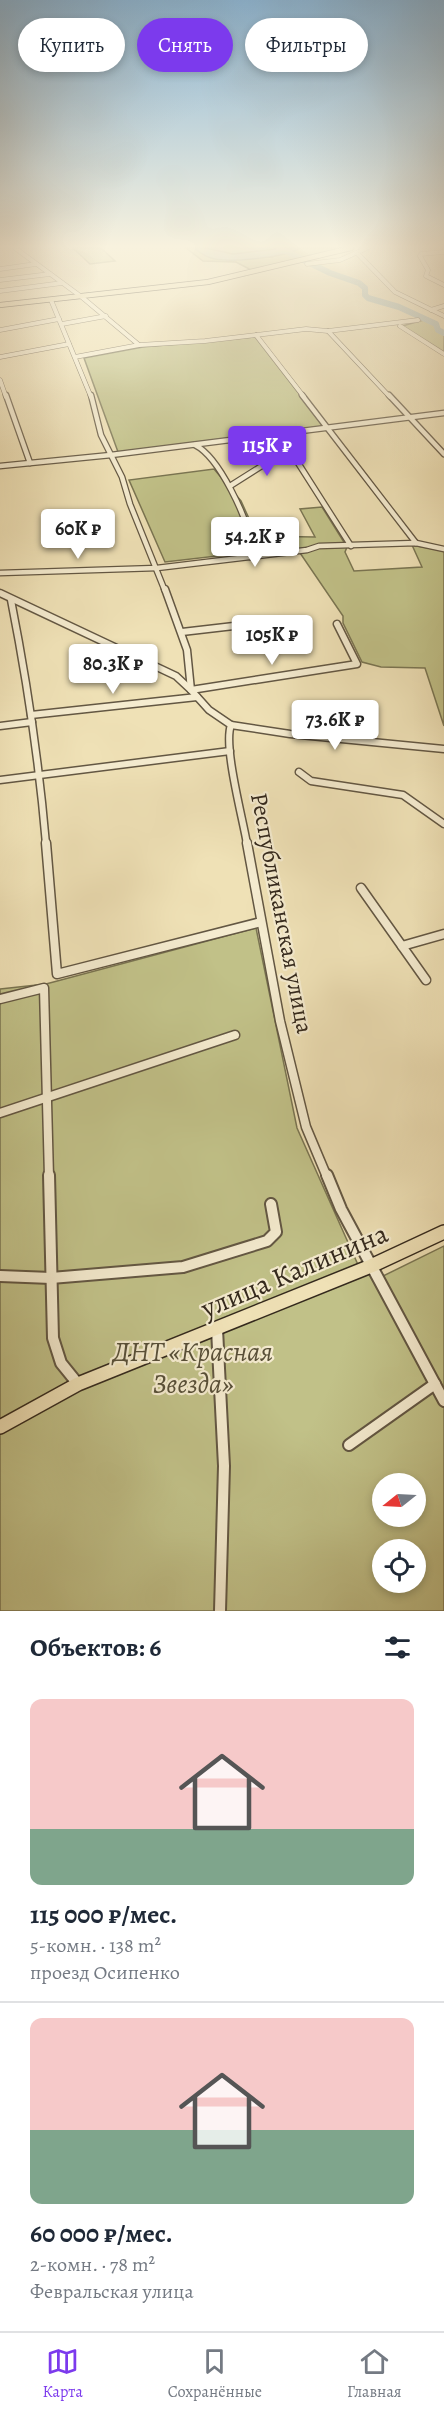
<!DOCTYPE html>
<html lang="ru">
<meta charset="utf-8">
<style>
body{margin:0;font-family:Alegreya,serif;background:#f2f2f3;color:#1f2937;height:100vh;display:flex;flex-direction:column;font-size:22px;white-space:nowrap}
*{box-sizing:border-box;margin:0}
p{font-size:20px;color:#747a83}
.icon{flex:none;width:33px;height:33px;fill:none;stroke:currentColor;stroke-width:2;stroke-linecap:round;stroke-linejoin:round}
.map{position:relative;height:1611px;overflow:hidden}
.details{display:flex;flex-direction:column;background:#fff;flex:1}
.details>*{flex:none}
.hud{position:absolute;left:18px;top:18px;width:408px;height:54px;display:flex;gap:12px}
.needle{width:39px;rotate:252deg}
.buttons{position:absolute;left:372px;top:1473px;display:grid;gap:12px}
.buttons a{display:grid;place-items:center;width:54px;height:54px;border-radius:50%;background:#fff;box-shadow:0 3px 9px #0003;font-size:30px}
.price{position:absolute;translate:-50% -51px;padding:0 14px;border-radius:6px;background:#fff;color:#222;font-size:20px;line-height:39px;filter:drop-shadow(0 2px 3px #0008)}
.price::after{content:'';position:absolute;left:50%;top:36px;width:18px;height:14px;margin-left:-9px;background:inherit;clip-path:polygon(0 0,100% 0,50% 100%)}
.price.active{background:#7c3aed;color:#fff}
ul{padding:0;list-style:none}
li{display:grid;align-content:center;gap:12px;height:318px;padding:0 30px}
li+li{border-top:2px solid #e0e1e3}
li span{display:grid;place-items:center;height:186px;border-radius:12px;color:#555}
li>.icon{margin-inline-start:auto}
span .icon{width:108px;height:108px;fill:#fffc;stroke-width:1}
li b{font-size:26px}
h2{display:flex;justify-content:space-between;align-items:center;height:72px;padding:0 30px;font-size:26px}
.pill{padding:0 21px;border-radius:27px;background:#fff;box-shadow:0 3px 9px #0003;font-size:21px;line-height:54px}
.pill.active{background:#7c3aed;color:#fff}
.tabs{display:flex;justify-content:space-around;align-items:center;height:84px;border-top:2px solid #e0e1e3;background:#fff;font-size:16px;color:#747a83}
.tabs a{display:grid;justify-items:center;gap:3px}
.tabs .active{color:#7c3aed}
.map>svg:first-child{display:block}
.green{fill:#c1c188;stroke:#7a7552;stroke-width:1.5;fill-rule:evenodd}
.water{fill:#a0baba;stroke:#75807b;stroke-width:1.5}
.lines{fill:none;stroke-linecap:round;stroke-linejoin:round}
.shore{stroke:#6a726c;stroke-width:1.5}
.river{stroke:#a0baba;stroke-width:6}
.minor-far4-casing{stroke:#635743;stroke-width:5}
.minor-far3-casing{stroke:#635743;stroke-width:7}
.minor-far2-casing{stroke:#635743;stroke-width:9}
.minor-far1-casing{stroke:#635743;stroke-width:11}
.minor-casing{stroke:#635743;stroke-width:14}
.major-far1-casing{stroke:#34291d;stroke-width:6}
.major-casing{stroke:#34291d;stroke-width:16}
.minor-far4{stroke:#f5ecd0;stroke-width:4}
.minor-far3{stroke:#f5ecd0;stroke-width:4.5}
.minor-far2{stroke:#f5ecd0;stroke-width:6}
.minor-far1{stroke:#f5ecd0;stroke-width:8}
.minor{stroke:#f5ecd0;stroke-width:10}
.major-far1{stroke:#efe1b6;stroke-width:4.5}
.major{stroke:#efe1b6;stroke-width:13}
.labels{text-anchor:middle;stroke-width:4.5;stroke-linejoin:round;paint-order:stroke}
.street-label{font-size:24px;fill:#34291d;stroke:#f5ecd0}
.near-street-label{font-size:28px;fill:#34291d;stroke:#f5ecd0}
.near-park-label{font-size:28px;font-style:italic;fill:#574f38;stroke:#f5ecd0}
</style>
<div class="map">
<svg width="444" height="1611" viewBox="0 0 444 1611">
<rect width="100%" height="100%" fill="#efe1b6"/>
<filter id="stains"><feTurbulence type="fractalNoise" baseFrequency=".00333" numOctaves="4"/><feColorMatrix values="0 0 0 0 .2 0 0 0 0 .09 0 0 0 0 .02 0 0 0 .5 -.17"/></filter>
<radialGradient id="worn" r=".72"><stop offset=".6" stop-color="#630" stop-opacity="0"/><stop offset="1" stop-color="#630" stop-opacity=".3"/></radialGradient>
<!-- green -->
<g class="green">
<polygon points="73,248 101,248 115,261 90,264"/>
<polygon points="186,248 194,248 212,258 221,259 272,257 300,248 348,248 253,271 236,262 203,261"/>
<polygon points="424,320 435,324 437,330 444,334 444,353 402,326"/>
<polygon points="255,337 324,426 118,452 84,358 143,347"/>
<polygon points="214,469 241,501 257,536 315,537 300,509 322,507 347,547 345,552 354,571 422,567 412,545 444,551 444,726 425,668 381,667 362,662 343,623 343,616 296,547 165,562 129,480"/>
<path d="M256 928 297 1128 359 1267 369 1274 373 1281 444 1246V1611H0V989L46 984ZM382 1484H416V1516H382ZM382 1550H416V1582H382Z"/>
</g>
<!-- water -->
<path class="water" d="M194 248H300C285 258 227 263 211 258 205 256 199 252 194 248Z"/>
<g class="lines">
<!-- shore -->
<polyline class="shore" points="206,248 233,254 283,248"/>
<!-- river -->
<polyline class="river" points="279,248 330,273 359,283 365,288 365,295 368,298 399,307 436,324 438,330 444,333"/>
<defs>
<g id="minor-far4">
<polyline points="15,248 83,298 139,345"/>
<polyline points="444,252 421,254 420,256 428,270 426,276 444,285"/>
<polyline points="357,253 395,292 444,316"/>
<polyline points="307,264 340,260 367,248"/>
<polyline points="0,269 36,264"/>
<polyline points="0,280 50,274"/>
<polyline points="0,291 62,283"/>
<polyline points="51,300 91,397"/>
<polyline points="431,310 444,306"/>
<polyline points="62,324 106,316"/>
<polyline points="400,326 444,354"/>
<polyline points="0,330 59,319"/>
<polyline points="328,331 390,397"/>
<polyline points="256,335 304,397"/>
<polyline points="0,357 69,344"/>
<polyline points="75,357 139,345 205,341 306,329 328,331 418,320"/>
<polyline points="0,380 6,397"/>
</g>
<g id="minor-far3">
<polyline points="6,395 30,463"/>
<polyline points="91,395 101,435 122,477 130,504 165,591"/>
<polyline points="302,395 416,543"/>
<polyline points="389,395 444,454"/>
<polyline points="279,433 351,546"/>
<path d="M195 445C221 458 246 519 254 546L250 557"/>
<polyline points="0,466 111,455 444,413"/>
<polyline points="230,486 290,448"/>
<polyline points="0,573 157,568 307,550 319,546 416,543 444,549"/>
</g>
<g id="minor-far2">
<path d="M165 589 187 650 191 690 209 710 231 725C223 746 243 819 247 844"/>
<polyline points="0,593 176,676 191,690 357,664 337,624"/>
<path d="M11 600C27 681 39 762 46 844"/>
<polyline points="182,632 251,624"/>
<polyline points="31,715 197,697"/>
<polyline points="231,725 290,734 444,749"/>
<polyline points="0,726 32,722"/>
<polyline points="299,772 311,781 403,795 444,824"/>
<polyline points="0,780 230,751"/>
</g>
<g id="minor-far1">
<polyline points="46,843 57,974 261,922"/>
<polyline points="247,843 280,1021 306,1127 327,1177"/>
<polyline points="361,888 426,980"/>
<polyline points="402,946 444,934"/>
<polyline points="0,999 44,988 49,1177"/>
<polyline points="0,1113 235,1035"/>
</g>
<g id="minor">
<polyline points="49,1175 53,1338 61,1363 78,1384"/>
<polyline points="327,1175 341,1209 444,1401"/>
<polyline points="0,1276 51,1278 183,1267 267,1241 276,1232 271,1204"/>
<polyline points="217,1329 224,1466 220,1611"/>
<polyline points="349,1445 435,1384"/>
</g>
<polyline id="major-far1" points="0,305 208,282 351,248"/>
<polyline id="major" points="0,1427 78,1384 371,1266 444,1232"/>
</defs>
<!-- minor-far4 casing -->
<use href="#minor-far4" class="minor-far4-casing"/>
<!-- minor-far3 casing -->
<use href="#minor-far3" class="minor-far3-casing"/>
<!-- minor-far2 casing -->
<use href="#minor-far2" class="minor-far2-casing"/>
<!-- minor-far1 casing -->
<use href="#minor-far1" class="minor-far1-casing"/>
<!-- minor casing -->
<use href="#minor" class="minor-casing"/>
<!-- major-far1 casing -->
<use href="#major-far1" class="major-far1-casing"/>
<!-- major casing -->
<use href="#major" class="major-casing"/>
<!-- minor-far4 -->
<use href="#minor-far4" class="minor-far4"/>
<!-- minor-far3 -->
<use href="#minor-far3" class="minor-far3"/>
<!-- minor-far2 -->
<use href="#minor-far2" class="minor-far2"/>
<!-- minor-far1 -->
<use href="#minor-far1" class="minor-far1"/>
<!-- minor -->
<use href="#minor" class="minor"/>
<!-- major-far1 -->
<use href="#major-far1" class="major-far1"/>
<!-- major -->
<use href="#major" class="major"/>
</g>
<!-- sky -->
<linearGradient id="sky" x2="0" y2="1"><stop stop-color="#8bb6d6"/><stop offset="0.52" stop-color="#f8f2de"/><stop offset="1" stop-color="#f8f2de" stop-opacity="0"/></linearGradient>
<rect width="444" height="474" fill="url(#sky)"/>
<g class="labels">
<!-- street labels -->
<g class="street-label">
<text transform="translate(282 913) rotate(79)" y="8">Республиканская улица</text>
</g>
<!-- near-street labels -->
<g class="near-street-label">
<text transform="translate(294 1270) rotate(-23)" y="10">улица Калинина</text>
</g>
<!-- near-park labels -->
<g class="near-park-label">
<text x="193" y="1361">ДНТ «Красная<tspan x="193" dy="32">Звезда»</tspan></text>
</g>
</g>
<rect width="100%" height="100%" filter="url(#stains)"/>
<rect width="100%" height="100%" fill="url(#worn)"/>
</svg>
<div class="buttons">
<a><svg class="needle" viewBox="-14 -14 28 28"><path d="M0-13l5 13h-10z" fill="#e53935"/><path d="M0 13l5-13h-10z" fill="#747a83"/></svg></a>
<a><svg class="icon" aria-label="locate" viewBox="0 0 24 24"><circle cx="12" cy="12" r="6"/><path d="M12 2v4M12 18v4M2 12h4M18 12h4"/></svg></a>
</div>
<b class="price active" style="left:267px;top:477px">115K ₽</b>
<b class="price" style="left:78px;top:560px">60K ₽</b>
<b class="price" style="left:255px;top:568px">54.2K ₽</b>
<b class="price" style="left:272px;top:666px">105K ₽</b>
<b class="price" style="left:113px;top:695px">80.3K ₽</b>
<b class="price" style="left:335px;top:751px">73.6K ₽</b>
<div class="hud">
<a class="pill">Купить</a>
<a class="pill active">Снять</a>
<a class="pill">Фильтры</a>
</div>
</div>
<section class="details">
<h2>Объектов: 6<svg class="icon" aria-label="filters" viewBox="0 0 24 24"><path d="M4 7h16M4 17h16"/><circle cx="9" cy="7" r="2"/><circle cx="15" cy="17" r="2"/></svg></h2>
<ul>
<li><span style="background:linear-gradient(#f6c9c9 70%,#7fa58c 0)"><svg class="icon" aria-label="home" viewBox="0 0 24 24"><path d="M3 11l9-7 9 7M6 9v11h12V9"/></svg></span><div><b>115 000 ₽/мес.</b><p>5-комн. · 138 m²</p><p>проезд Осипенко</p></div></li>
<li><span style="background:linear-gradient(#f6c9c9 60%,#7fa58c 0)"><svg class="icon" aria-label="home" viewBox="0 0 24 24"><path d="M3 11l9-7 9 7M6 9v11h12V9"/></svg></span><div><b>60 000 ₽/мес.</b><p>2-комн. · 78 m²</p><p>Февральская улица</p></div></li>
</ul>
</section>
<nav class="tabs">
<a class="active"><svg class="icon" aria-label="map" viewBox="0 0 24 24"><path d="M3 6l6-2 6 2 6-2v14l-6 2-6-2-6 2zM9 4v14M15 6v14"/></svg>Карта</a>
<a><svg class="icon" aria-label="saved" viewBox="0 0 24 24"><path d="M7 4h10v16l-5-4-5 4z"/></svg>Сохранённые</a>
<a><svg class="icon" aria-label="home" viewBox="0 0 24 24"><path d="M3 11l9-7 9 7M6 9v11h12V9"/></svg>Главная</a>
</nav>
